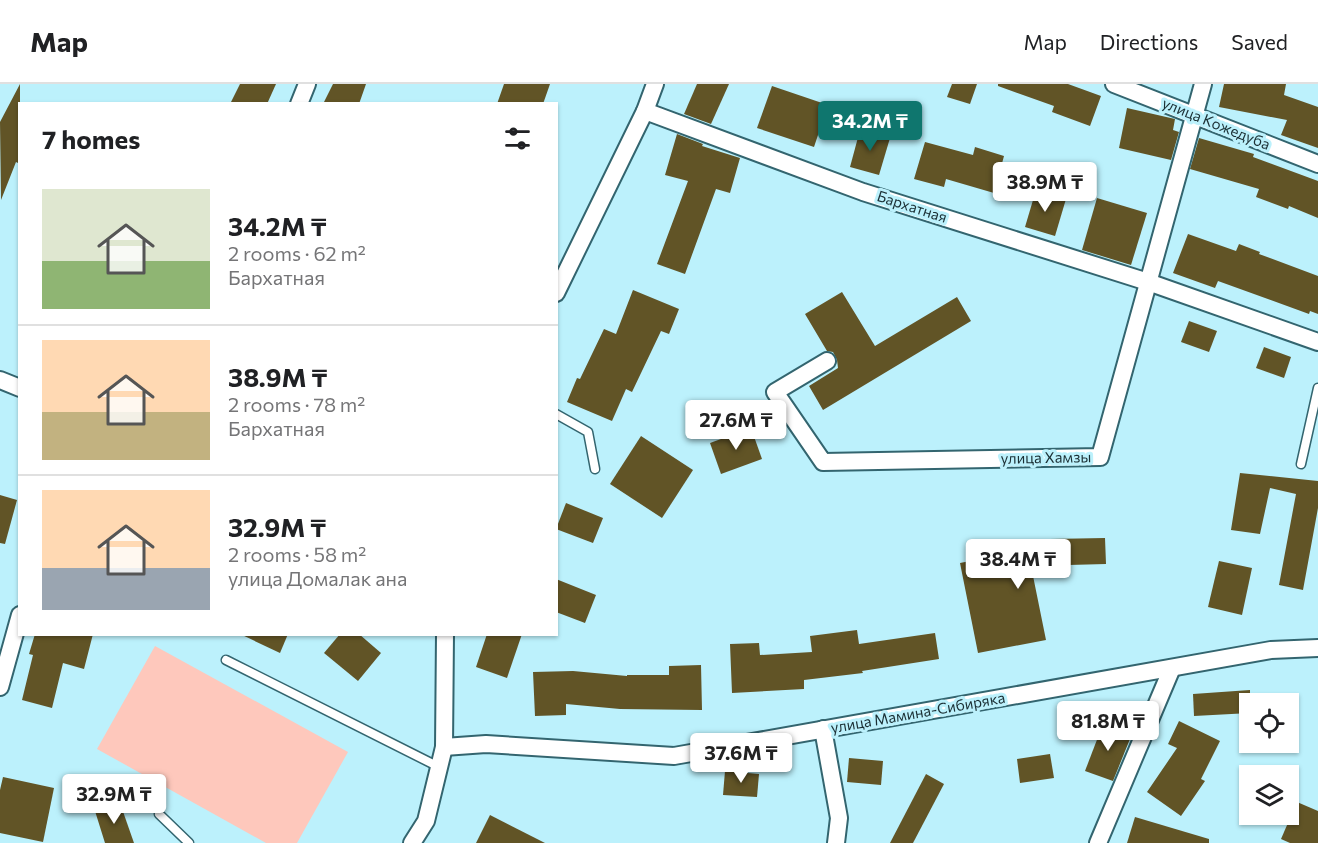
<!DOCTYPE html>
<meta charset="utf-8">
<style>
body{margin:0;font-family:Commissioner,sans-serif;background:#f6f6f6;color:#202124;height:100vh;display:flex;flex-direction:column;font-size:22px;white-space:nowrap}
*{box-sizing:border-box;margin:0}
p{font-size:20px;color:#757577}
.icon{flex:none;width:33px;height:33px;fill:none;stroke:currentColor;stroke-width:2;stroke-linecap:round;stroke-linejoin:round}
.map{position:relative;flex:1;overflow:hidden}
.drawer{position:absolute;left:18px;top:18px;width:540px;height:534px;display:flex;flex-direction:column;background:#fff;border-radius:0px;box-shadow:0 2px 4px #0004}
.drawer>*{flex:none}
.buttons{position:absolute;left:1239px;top:609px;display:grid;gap:12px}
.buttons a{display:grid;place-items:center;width:60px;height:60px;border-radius:0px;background:#fff;box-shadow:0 2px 4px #0004;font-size:30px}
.price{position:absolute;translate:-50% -51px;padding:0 14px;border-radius:6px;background:#fff;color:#222;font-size:20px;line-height:39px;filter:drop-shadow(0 2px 3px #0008)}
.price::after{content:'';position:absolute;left:50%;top:36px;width:18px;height:14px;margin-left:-9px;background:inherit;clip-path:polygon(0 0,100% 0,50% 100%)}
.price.current{background:#0f766e;color:#fff}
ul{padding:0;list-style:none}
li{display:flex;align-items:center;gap:18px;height:150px;padding:0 24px}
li+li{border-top:2px solid #e0e0e0}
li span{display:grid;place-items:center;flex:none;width:168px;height:120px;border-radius:0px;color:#555}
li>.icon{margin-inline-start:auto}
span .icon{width:72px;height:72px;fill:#fffc;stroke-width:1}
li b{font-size:26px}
h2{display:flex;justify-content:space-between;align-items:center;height:72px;padding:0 24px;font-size:26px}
header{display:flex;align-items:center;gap:36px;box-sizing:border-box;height:84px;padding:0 30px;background:#fff;border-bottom:2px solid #e0e0e0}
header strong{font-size:28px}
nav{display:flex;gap:33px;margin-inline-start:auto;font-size:21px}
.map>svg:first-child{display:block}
.green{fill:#fec8bc}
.building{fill:#615426}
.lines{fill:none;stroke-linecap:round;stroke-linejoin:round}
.service-casing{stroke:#33656f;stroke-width:11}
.minor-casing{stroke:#33656f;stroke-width:20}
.service{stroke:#fff;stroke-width:8}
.minor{stroke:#fff;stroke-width:16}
.labels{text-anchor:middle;stroke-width:6;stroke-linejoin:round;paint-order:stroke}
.street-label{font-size:15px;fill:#1b2f34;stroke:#bcf1fc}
</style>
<header>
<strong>Map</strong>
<nav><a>Map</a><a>Directions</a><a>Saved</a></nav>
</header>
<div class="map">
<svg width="1318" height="759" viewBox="0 0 1318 759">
<rect width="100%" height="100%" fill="#bcf1fc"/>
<!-- green -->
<polygon class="green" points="155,562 348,668 297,759 266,759 97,665"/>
<!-- building -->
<g class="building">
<polygon points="20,0 20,80 16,78 1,116 0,38"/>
<polygon points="240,0 276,0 267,20 230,20"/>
<polygon points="333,0 366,0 359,20 323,20"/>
<polygon points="504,0 550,0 543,20 497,20"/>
<polygon points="697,0 729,0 711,40 684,30"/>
<polygon points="952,0 977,0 970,20 947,13"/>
<polygon points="998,0 1068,0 1101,12 1090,42 1052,28 1054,22 998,2"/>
<polygon points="1224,0 1286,0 1284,11 1318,23 1318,64 1281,51 1287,36 1219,23"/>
<polygon points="772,2 828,21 814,63 757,44"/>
<polygon points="1127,24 1175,35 1173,46 1179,48 1171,76 1119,64"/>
<polygon points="860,46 890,54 879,91 850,83"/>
<polygon points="677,50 703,60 702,62 740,74 730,109 716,105 685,190 657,180 688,97 665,91"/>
<polygon points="1199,54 1254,70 1253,73 1318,97 1318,134 1289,122 1288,125 1256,113 1259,105 1190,85"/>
<polygon points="925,58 973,71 975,63 1004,72 994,109 946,95 944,103 914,95"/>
<polygon points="1036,106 1066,115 1055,152 1025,143"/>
<polygon points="1097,114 1147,129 1131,181 1082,166"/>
<polygon points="1188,150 1236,167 1239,160 1260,168 1259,170 1318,192 1318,230 1310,227 1309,230 1218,197 1215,204 1173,189"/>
<polygon points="633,206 679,225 669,250 661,247 632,308 626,305 612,337 567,318 577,294 580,295 604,245 616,250"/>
<polygon points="842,208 875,262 957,213 971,237 823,326 809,302 838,284 837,276 833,268 827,267 805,230"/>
<polygon points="1189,237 1217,247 1209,268 1181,258"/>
<polygon points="1264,263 1291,273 1284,294 1256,284"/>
<polygon points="751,344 762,375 721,390 710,359"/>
<polygon points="641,352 693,386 662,434 610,400"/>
<polygon points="1240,389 1318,397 1318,424 1303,506 1279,501 1296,410 1270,404 1260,450 1231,446"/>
<polygon points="0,411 17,416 5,460 0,459"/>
<polygon points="566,419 603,434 593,459 556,445"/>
<polygon points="1105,454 1106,480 1031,482 1046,556 978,569 960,479 1050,461 1050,455"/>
<polygon points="1219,477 1252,484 1242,531 1208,523"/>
<polygon points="556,495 596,511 585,539 556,528"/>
<polygon points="857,546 859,560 935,549 939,575 862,587 863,589 804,596 804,605 732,609 730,560 759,559 760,571 812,568 810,552"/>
<polygon points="35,550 93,550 84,585 63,579 52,624 22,616 33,571 29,570"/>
<polygon points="240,550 288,550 280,569"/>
<polygon points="340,550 359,550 381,569 358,597 324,569"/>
<polygon points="487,550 522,550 507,594 476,583"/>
<polygon points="701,581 702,626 620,625 566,620 566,631 535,632 533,588 573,587 627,592 627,591 669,591 669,582"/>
<polygon points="1250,606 1250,629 1194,632 1193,610"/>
<polygon points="1179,637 1220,657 1201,695 1205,697 1181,732 1147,708 1177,664 1168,660"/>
<polygon points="1103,640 1132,650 1113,697 1085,687"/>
<polygon points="1050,670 1054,694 1020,699 1017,675"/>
<polygon points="849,674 883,677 881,701 847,698"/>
<polygon points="725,687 759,690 757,713 723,711"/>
<polygon points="926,690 944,700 913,759 890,759"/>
<polygon points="3,693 54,704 43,758 0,749 0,706"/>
<polygon points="1297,718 1318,727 1318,759 1290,759 1281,755"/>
<polygon points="120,719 134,759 105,759 95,727"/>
<polygon points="490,731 545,759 476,759"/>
<polygon points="1135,733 1209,755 1209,759 1127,759"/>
</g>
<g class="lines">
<defs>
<g id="service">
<polyline points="556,330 588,348 595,385"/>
<polyline points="1301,380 1318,304"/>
<polyline points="226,576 439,683"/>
<polyline points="159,730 189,759"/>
</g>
<g id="minor">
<polyline points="1114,0 1318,80"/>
<polyline points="299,20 307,0"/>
<polyline points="645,27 863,108 1148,198 1318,258"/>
<polyline points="556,209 645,27 655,0"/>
<polyline points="827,277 775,308 823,378 1100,373 1203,0"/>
<polyline points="0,296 20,304"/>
<polyline points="0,603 20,531"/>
<polyline points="823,645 839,734 836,759"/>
<polyline points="444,663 486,660 674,672 1271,566 1318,564"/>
<polyline points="412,759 426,737 444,663 445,550"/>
<polyline points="1098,759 1172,584"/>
</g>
</defs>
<!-- service casing -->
<use href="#service" class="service-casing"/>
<!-- minor casing -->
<use href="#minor" class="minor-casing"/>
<!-- service -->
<use href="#service" class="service"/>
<!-- minor -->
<use href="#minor" class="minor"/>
</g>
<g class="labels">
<!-- street labels -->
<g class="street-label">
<text transform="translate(1216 40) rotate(22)" y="5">улица Кожедуба</text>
<text transform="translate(912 123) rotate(18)" y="5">Бархатная</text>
<text transform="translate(1046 374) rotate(-1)" y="5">улица Хамзы</text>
<text transform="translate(918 629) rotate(-10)" y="5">улица Мамина-Сибиряка</text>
</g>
</g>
</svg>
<div class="buttons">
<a><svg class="icon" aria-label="locate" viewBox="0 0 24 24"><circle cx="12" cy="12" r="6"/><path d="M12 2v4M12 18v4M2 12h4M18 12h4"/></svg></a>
<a><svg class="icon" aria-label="layers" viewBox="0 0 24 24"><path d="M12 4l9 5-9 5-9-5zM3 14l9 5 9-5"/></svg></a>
</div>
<b class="price current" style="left:870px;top:68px">34.2M ₸</b>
<b class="price" style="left:1045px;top:129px">38.9M ₸</b>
<b class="price" style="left:736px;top:367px">27.6M ₸</b>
<b class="price" style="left:1018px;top:506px">38.4M ₸</b>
<b class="price" style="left:1108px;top:668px">81.8M ₸</b>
<b class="price" style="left:741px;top:700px">37.6M ₸</b>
<b class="price" style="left:114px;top:741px">32.9M ₸</b>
<section class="drawer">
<h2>7 homes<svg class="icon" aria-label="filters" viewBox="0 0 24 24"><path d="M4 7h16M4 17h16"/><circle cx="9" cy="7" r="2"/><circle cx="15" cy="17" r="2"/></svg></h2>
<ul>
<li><span style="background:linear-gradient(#dfe7d0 60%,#8fb573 0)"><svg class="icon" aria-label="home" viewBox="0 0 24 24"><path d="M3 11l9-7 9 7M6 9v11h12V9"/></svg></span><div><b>34.2M ₸</b><p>2 rooms · 62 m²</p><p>Бархатная</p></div></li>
<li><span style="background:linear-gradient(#ffd9b3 60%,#c2b280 0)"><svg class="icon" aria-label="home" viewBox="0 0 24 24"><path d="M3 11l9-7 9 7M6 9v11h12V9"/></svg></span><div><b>38.9M ₸</b><p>2 rooms · 78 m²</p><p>Бархатная</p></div></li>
<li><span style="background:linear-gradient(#ffd9b3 65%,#9aa5b1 0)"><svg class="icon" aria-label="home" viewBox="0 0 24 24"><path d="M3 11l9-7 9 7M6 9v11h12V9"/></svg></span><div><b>32.9M ₸</b><p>2 rooms · 58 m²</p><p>улица Домалак ана</p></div></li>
</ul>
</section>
</div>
